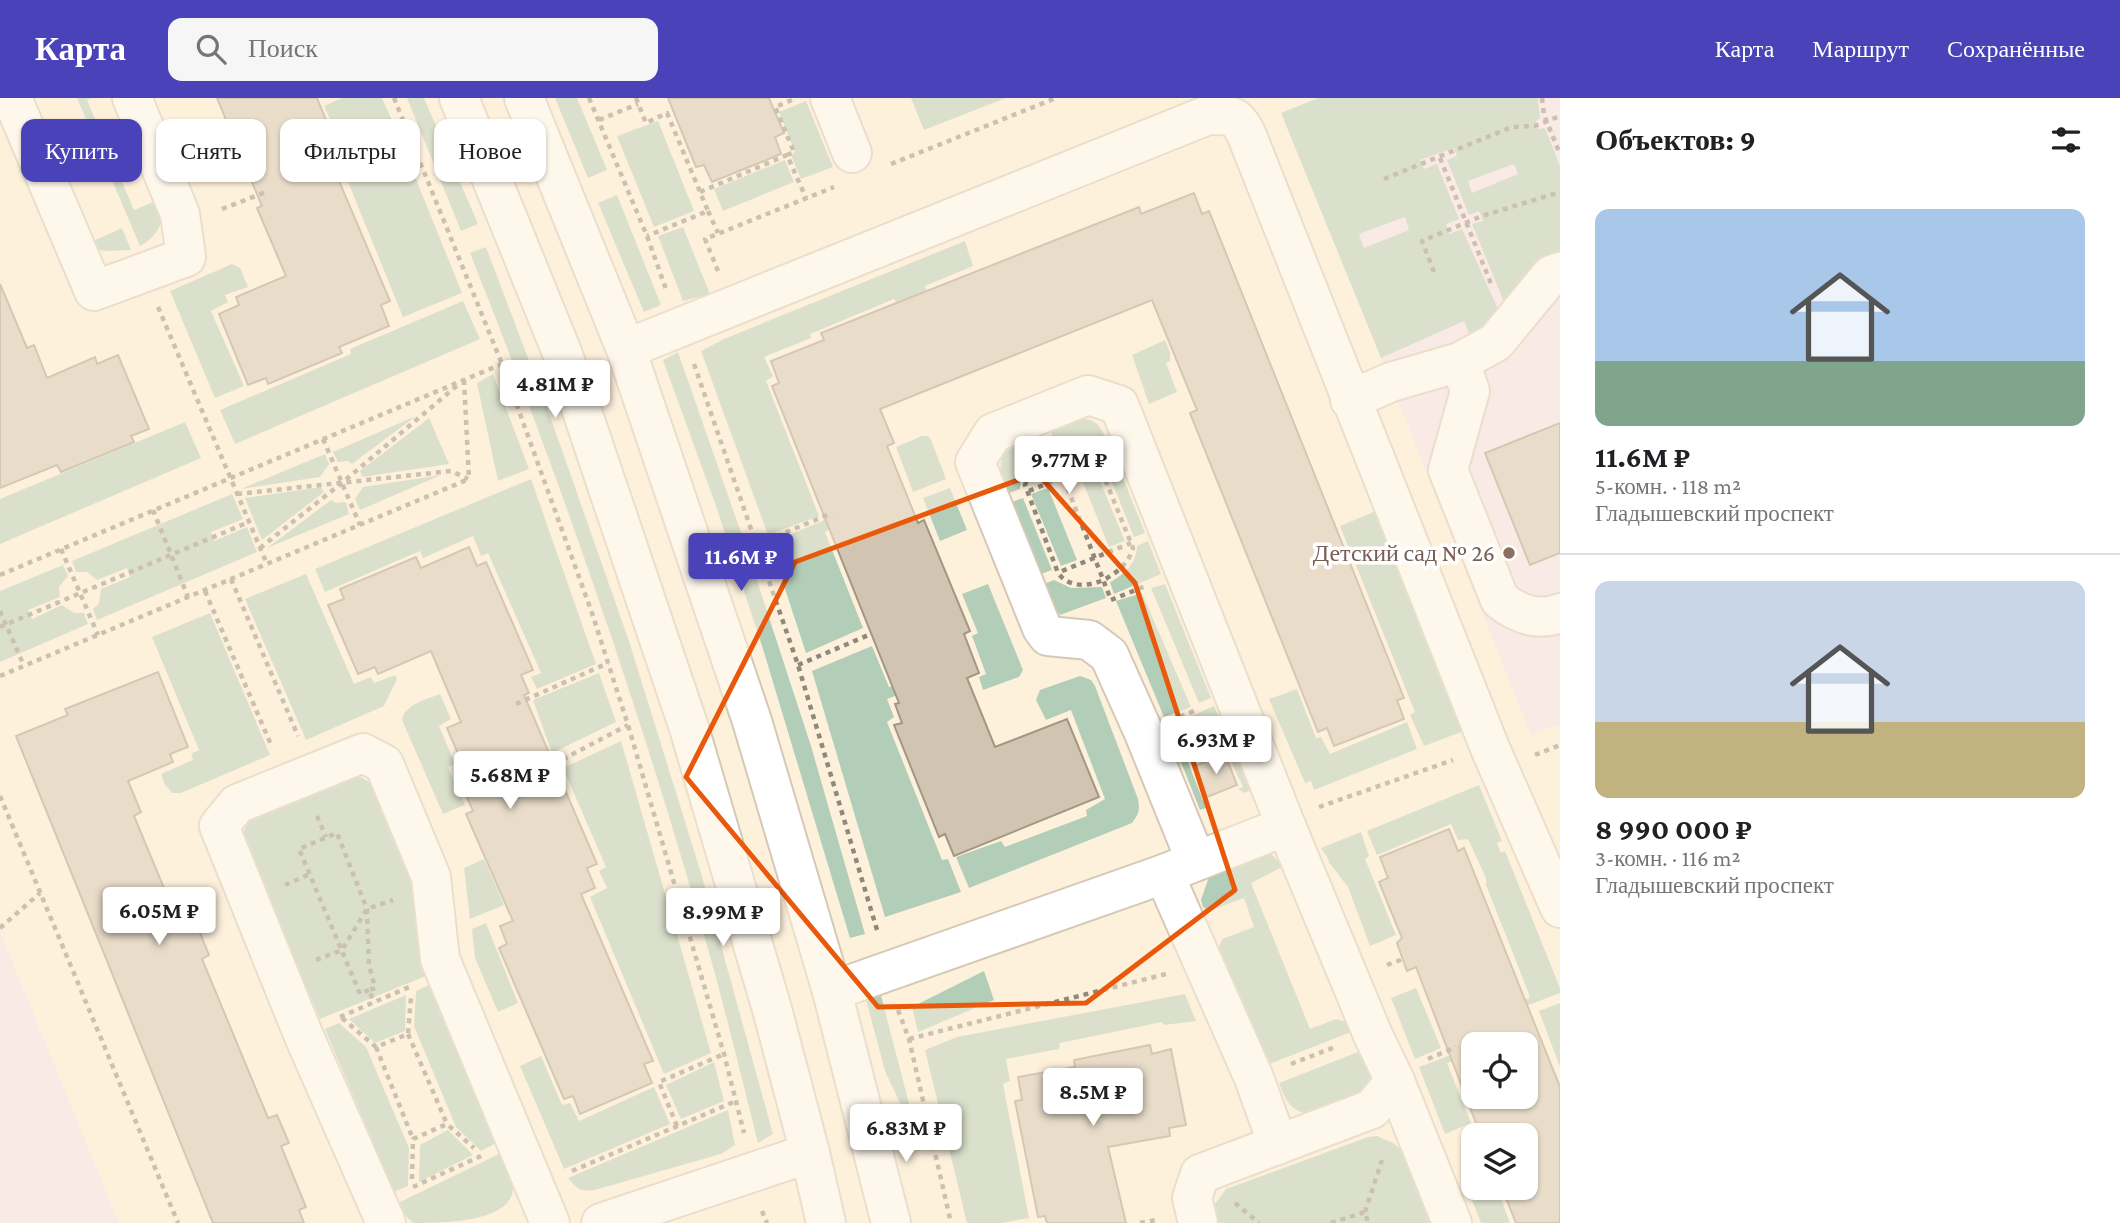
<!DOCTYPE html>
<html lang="ru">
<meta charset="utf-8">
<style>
body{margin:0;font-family:"Crimson Pro",serif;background:#f6f6f6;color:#202124;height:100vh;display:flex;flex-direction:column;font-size:26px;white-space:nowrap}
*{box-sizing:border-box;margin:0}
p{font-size:23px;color:#757577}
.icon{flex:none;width:38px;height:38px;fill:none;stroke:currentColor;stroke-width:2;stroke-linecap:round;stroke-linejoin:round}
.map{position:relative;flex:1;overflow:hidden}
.sheet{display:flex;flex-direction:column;background:#fff;width:560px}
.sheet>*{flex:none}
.hud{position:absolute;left:21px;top:21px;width:665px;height:63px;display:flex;gap:14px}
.controls{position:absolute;left:1461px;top:934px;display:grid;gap:14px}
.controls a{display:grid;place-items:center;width:77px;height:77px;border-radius:14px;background:#fff;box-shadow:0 2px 5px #0004;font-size:35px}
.price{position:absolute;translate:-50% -60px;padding:0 16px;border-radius:7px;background:#fff;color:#222;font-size:23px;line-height:46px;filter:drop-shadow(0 2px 4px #0008)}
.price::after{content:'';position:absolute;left:50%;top:42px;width:21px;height:16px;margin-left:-10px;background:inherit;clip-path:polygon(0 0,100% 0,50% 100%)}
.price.active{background:#4a42b8;color:#fff}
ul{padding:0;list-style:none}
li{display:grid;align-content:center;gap:14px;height:371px;padding:0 35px}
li+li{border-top:2px solid #e0e0e0}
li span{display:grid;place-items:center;height:217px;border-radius:14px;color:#555}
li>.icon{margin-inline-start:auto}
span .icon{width:126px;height:126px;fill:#fffc;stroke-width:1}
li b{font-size:30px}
h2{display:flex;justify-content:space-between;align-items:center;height:84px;padding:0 35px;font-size:30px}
.tag{padding:0 24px;border-radius:14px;background:#fff;box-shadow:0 2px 5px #0004;font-size:24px;line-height:63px}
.tag.active{background:#4a42b8;color:#fff}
header{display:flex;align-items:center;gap:42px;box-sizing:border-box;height:98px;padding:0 35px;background:#4a42b8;color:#fff}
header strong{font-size:33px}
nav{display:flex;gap:38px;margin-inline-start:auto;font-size:24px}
.search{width:490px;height:63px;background:#f6f6f6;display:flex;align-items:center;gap:18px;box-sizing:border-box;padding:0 24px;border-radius:14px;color:#757577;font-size:26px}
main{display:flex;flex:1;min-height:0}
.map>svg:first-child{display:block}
.education{fill:#f7e2f0}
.green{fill:#b2cdb8;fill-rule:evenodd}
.building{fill:#d1c5b1;stroke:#a39784;stroke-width:2;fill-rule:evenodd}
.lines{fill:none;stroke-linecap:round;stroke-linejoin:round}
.minor-casing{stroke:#d5c9b5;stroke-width:42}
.path{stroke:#90887a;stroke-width:4.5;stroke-dasharray:5 5;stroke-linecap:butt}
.minor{stroke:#fff;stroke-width:38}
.marked{fill:none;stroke:#e8590c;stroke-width:5;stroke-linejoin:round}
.education-dot{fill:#8d6e63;stroke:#fff;stroke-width:2.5}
.labels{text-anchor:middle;stroke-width:7;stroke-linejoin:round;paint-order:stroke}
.education-label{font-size:24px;fill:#785e54;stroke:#fff;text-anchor:end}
</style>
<header>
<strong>Карта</strong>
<div class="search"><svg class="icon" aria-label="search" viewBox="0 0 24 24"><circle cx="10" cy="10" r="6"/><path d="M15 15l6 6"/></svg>Поиск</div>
<nav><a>Карта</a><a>Маршрут</a><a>Сохранённые</a></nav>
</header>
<main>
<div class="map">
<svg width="1560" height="1125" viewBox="0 0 1560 1125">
<rect width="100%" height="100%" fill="#fef1dc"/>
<!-- education -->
<g class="education">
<polygon points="1428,0 1560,0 1560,626 1531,637 1298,52"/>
<polygon points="0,834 119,1125 0,1125"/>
</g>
<!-- green -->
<g class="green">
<path d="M77 0H92L87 2 134 112 163 100C165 121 160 137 140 148Z"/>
<polygon points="342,0 382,0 395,29 344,52 324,8"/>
<polygon points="407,0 424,0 478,126 461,133"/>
<polygon points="555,0 577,0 607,72 588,80"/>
<polygon points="911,0 1006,0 924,32"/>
<path d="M1318 0H1538L1540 20 1536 23 1538 31 1545 30 1560 68V158L1506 209 1472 126 1483 123 1479 113 1469 117 1447 62 1457 58 1454 50 1420 62 1424 71 1437 66 1459 121 1446 126 1449 136 1462 131 1502 220 1469 235 1464 223 1381 260 1281 15ZM1514 66 1518 76 1472 95 1468 83ZM1405 119 1409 132 1364 150 1359 136Z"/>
<polygon points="806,3 833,69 801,81 791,57 795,54 779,14"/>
<polygon points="658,23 694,113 654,129 617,38"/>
<polygon points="405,54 462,195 403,219 346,79"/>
<polygon points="785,62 794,84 723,113 714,91"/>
<polygon points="617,97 661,207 644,214 598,105"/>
<polygon points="683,129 710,196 683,203 658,138"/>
<polygon points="122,130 131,152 105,153 92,150 91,144"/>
<polygon points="965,143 973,168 925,188 928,197 900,210 894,201 810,236 811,240 764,259 773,278 766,283 819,418 768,437 701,253 724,241"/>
<path d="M486 149 551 321 629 543 701 775 773 1036 758 1045C744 989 730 932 715 876 647 631 564 391 470 155Z"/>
<polygon points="232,166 240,170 248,189 225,197 228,204 211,213 244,288 215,300 170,193"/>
<polygon points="463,203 480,241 235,346 220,312 351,256 350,251"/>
<polygon points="1165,242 1170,254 1170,263 1166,265 1177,294 1149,306 1132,257"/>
<polygon points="678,254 745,446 811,648 865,836 850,840 763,551 716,408 663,262"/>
<polygon points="493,276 529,371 498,383 477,285"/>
<polygon points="416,318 352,366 348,363 338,364 333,354"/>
<polygon points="429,320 449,366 362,379 360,373"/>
<path d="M1084 321C1102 321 1105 341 1111 355L1101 358C1086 347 1073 345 1055 346L1051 333Z"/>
<polygon points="185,324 201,360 0,446 0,401"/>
<polygon points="922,338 928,338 931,342 946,381 913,394 896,349"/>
<path d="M1042 338 1047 349C1033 357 1020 375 1020 391L1009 395 1000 373 1002 357 1008 352Z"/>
<polygon points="325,356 329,366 320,379 241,391"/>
<polygon points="1116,362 1145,435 1134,439 1105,367"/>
<polygon points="1095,371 1125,443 1109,449 1080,377"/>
<polygon points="441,377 360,412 355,401 363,389"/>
<polygon points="531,381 596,566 537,591 531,579 541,575 488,455 481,458 473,438 423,460 420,453 325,494 315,471"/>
<polygon points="321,389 324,394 262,442 245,400"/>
<polygon points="950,390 967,432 940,443 923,400"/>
<polygon points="1048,390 1077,462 1061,468 1031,396"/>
<polygon points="232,396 243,421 211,434 214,443 247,429 257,454 97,522 93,511 99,505 101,491 130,479 127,470 97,482 87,474 76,474 72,463"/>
<polygon points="1023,400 1052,472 1041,476 1012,404"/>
<polygon points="331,402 336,405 346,404 349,416 267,450"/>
<polygon points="1376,413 1464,633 1424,648 1410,617 1415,614 1340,428"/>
<polygon points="829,420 833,429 825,434 863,530 806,555 770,445"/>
<path d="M1148 443 1161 476 1114 496 1110 484C1124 477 1137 465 1137 448Z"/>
<polygon points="63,467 68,478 59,489 60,499 28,512 32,521 62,507 74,515 84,515 88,526 0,564 0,493"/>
<polygon points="306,476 354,586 371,579 374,585 395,577 397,581 384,608 306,642 245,501"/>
<polygon points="1054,482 1071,490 1102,489 1106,500 1060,517 1054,509 1044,486"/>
<polygon points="988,486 1023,572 1019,579 983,592 979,579 986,576 972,538 978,535 962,496"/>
<polygon points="1165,486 1211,600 1199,605 1151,490"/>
<polygon points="1142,495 1191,609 1164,619 1116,503"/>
<polygon points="210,515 270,657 181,695 172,695 164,685 161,676 193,662 191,656 199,652 152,539"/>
<polygon points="872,548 889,589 896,588 900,596 887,601 894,619 887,624 942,762 948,761 961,794 885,819 812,573"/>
<polygon points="599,575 616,624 552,655 533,602"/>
<path d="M1080 578 1091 582 1095 588 1138 701C1140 712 1139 716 1132 725L969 790 956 759 1001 743 1005 749 1087 718 1086 712 1105 701 1071 612 1046 622 1036 602 1040 592Z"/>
<polygon points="1297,591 1316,640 1321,639 1330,656 1407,624 1417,651 1314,692 1311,683 1305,685 1269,601"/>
<path d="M440 596 451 621 439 628 455 666 448 669 465 707 443 716 402 622C405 606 427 601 440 596Z"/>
<polygon points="1214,608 1250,692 1245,695 1238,691 1243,689 1224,648 1188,664 1203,703 1207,704 1206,710 1200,712 1167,629"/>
<polygon points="621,643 711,955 664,976 590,799 607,790 599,773 606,769 563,670"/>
<polygon points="350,679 360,679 371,685 415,789 421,857 426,878 320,921 244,742 244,732 250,722"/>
<polygon points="1479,687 1502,743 1497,745 1501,755 1505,753 1560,890 1560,895 1526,908 1524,903 1529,900 1529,896 1486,787 1486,780 1468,741 1458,742 1451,726 1377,757 1367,733"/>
<polygon points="1361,734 1369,758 1365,761 1396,837 1370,848 1348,789 1328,763 1329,762 1321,750"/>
<polygon points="1257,753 1270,755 1284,768 1251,785 1310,931 1336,921 1347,924 1351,934 1267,967 1219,849 1222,841 1254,829 1244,800 1209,813 1203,809 1201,802 1210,776"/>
<polygon points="484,761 504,807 470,821 464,770"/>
<polygon points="486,825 518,905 498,914 475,860 472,831"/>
<polygon points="984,873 994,902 918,934 912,909"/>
<polygon points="429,887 496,1045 481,1053 456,1029 414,928 416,893"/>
<polygon points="879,890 920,1048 885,973 865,898"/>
<polygon points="1416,890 1441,950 1415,961 1391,900"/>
<polygon points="1185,896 1196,923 1164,927 1162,924 1060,945 1059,951 1006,961 1010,983 1003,986 1029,1120 1001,1125 967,1125 925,952 957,939"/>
<polygon points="406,897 405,933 375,945 349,921"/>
<polygon points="1560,905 1560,969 1539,913"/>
<polygon points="339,925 366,949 409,1050 408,1088 394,1094 325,931"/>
<path d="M1363 952 1371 976 1364 994 1312 1016C1291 1015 1286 1003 1279 985Z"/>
<polygon points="1451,957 1454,963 1447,965 1471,1025 1445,1036 1419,969"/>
<polygon points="541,958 562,1007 570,1005 579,1023 654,989 670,1026 564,1071 520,968"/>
<polygon points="714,964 724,1003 681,1021 666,987"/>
<path d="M728 1012 735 1047 721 1056 595 1092C581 1094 577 1091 568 1080Z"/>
<polygon points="448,1032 473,1057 419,1084 420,1047"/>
<polygon points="1377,1038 1393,1045 1401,1051 1431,1125 1217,1125 1215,1106 1226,1091 1368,1039"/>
<path d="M501 1055C505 1065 514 1081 513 1091 511 1125 441 1125 413 1125L405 1117 398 1105Z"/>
<polygon points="1473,1084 1474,1090 1497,1090 1510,1125 1481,1125 1466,1087"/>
</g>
<!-- building -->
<g class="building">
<polygon points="217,0 317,0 339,54 333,56 340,74 336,76 390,203 381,207 389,228 339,249 342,255 268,286 266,280 248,287 219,216 239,207 236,199 286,178 257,110 262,108"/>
<polygon points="668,0 769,0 784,35 775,39 781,56 712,84 704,67 696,69"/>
<polygon points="1194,95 1202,116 1209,113 1404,600 1397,602 1404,621 1334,648 1327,630 1318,634 1190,315 1197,312 1152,202 880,311 894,345 887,348 918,425 924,422 970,533 964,536 979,575 967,580 995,649 1067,621 1099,699 954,758 945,736 939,739 894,627 902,625 895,606 899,605 772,288 779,285 771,263 824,242 821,235 894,206 1139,109 1141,116"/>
<polygon points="0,186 27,250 34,247 47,280 95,259 97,266 118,257 149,331 131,338 134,344 61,374 57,367 0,390"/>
<polygon points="1560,325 1560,455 1530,467 1485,355"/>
<polygon points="469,449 477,468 486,464 533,572 521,577 529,595 524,597 597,766 587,770 595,790 581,796 653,963 644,966 652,985 580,1016 573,998 564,1001 499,850 507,846 500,828 513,823 466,716 473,713 457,676 465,672 447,630 461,624 431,553 378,576 375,569 358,576 328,507 344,501 340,491 416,459 421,470"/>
<polygon points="158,574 188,649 170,656 173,664 128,683 141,714 134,718 166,795 174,792 190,832 198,830 209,857 202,861 268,1020 277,1017 289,1045 281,1048 306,1109 299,1112 304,1125 213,1125 16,638 68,617 65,611"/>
<polygon points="1225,656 1237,687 1207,699 1195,668"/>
<path d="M1449 731 1458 753 1464 750 1560 989V1125H1516L1502 1090H1526V1038H1481L1416 869 1407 873 1397 845 1402 840 1379 784 1388 780 1380 759ZM1474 947H1526V999H1474Z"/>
<polygon points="1150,947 1152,956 1171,951 1186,1027 1169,1030 1170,1038 1108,1049 1126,1125 1047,1125 1045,1118 1038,1119 1015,1003 1022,1002 1018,979 1075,969 1074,962"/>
</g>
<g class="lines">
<defs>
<g id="minor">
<polyline points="12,0 94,193 186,159 180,116 132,0"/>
<polyline points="459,0 563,257 689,630 772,911 810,1055 826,1125"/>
<polyline points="524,0 626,251 752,623 832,893 891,1125"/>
<polyline points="830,0 852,55"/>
<path d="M626 251 1208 17C1231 17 1237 16 1247 38L1490 650 1560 810"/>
<path d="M1460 264 1470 293 1448 372 1500 502C1518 516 1538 524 1560 515"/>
<polyline points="1350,302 1391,284 1460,264 1496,244 1551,177 1560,174"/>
<polyline points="1196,763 1144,635 1109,557 1089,542 1048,538 1042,530 975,364 993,335 1088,297 1119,307 1286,728 1372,935 1395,983 1452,1125"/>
<polyline points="1164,776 1254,980 1278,1047"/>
<polyline points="832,893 1164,776 1286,728"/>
<polyline points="386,1125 303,936 219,728 237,706 363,655 384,666 431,779 440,861 550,1125"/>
<polyline points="601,1125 810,1055"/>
<polyline points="1198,1125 1192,1100 1200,1076 1372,1011 1395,983"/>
</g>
</defs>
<!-- minor casing -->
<use href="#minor" class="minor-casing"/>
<!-- path -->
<g class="path">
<polyline points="394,0 502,266 592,515 628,627 724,956 744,1035"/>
<polyline points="589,0 647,138 667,194"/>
<polyline points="636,0 646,25 667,15 708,113 647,138"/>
<polyline points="1542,0 1544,17 1560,56"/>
<polyline points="792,2 775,9 794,54 787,57 806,100"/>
<polyline points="599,22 638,6"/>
<polyline points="1440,60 1492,188"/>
<polyline points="337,66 411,36"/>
<polyline points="891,66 1056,0"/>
<polyline points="1384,81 1512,29 1535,28 1560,18"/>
<polyline points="700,94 787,57"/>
<polyline points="222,111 266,94"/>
<polyline points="708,113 718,135"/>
<polyline points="718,173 705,141 834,89"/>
<polyline points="1434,174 1422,143 1482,118 1560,94"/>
<polyline points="158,209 267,466"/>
<polyline points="694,266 798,567 877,832"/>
<polyline points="464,282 469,381"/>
<polyline points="323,341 360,427"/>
<path d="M1073 350 1096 359 1133 450C1126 478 1078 502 1058 475L1025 387C1035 361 1044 350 1073 350Z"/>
<polyline points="1053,353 1111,502"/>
<polyline points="1029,393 1099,364"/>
<polyline points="237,396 451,373 468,381"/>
<polyline points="153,412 188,499"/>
<polyline points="758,446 832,415"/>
<polyline points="260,450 343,384 459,286"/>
<polyline points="61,451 98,537"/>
<polyline points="1062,473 1131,445"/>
<polyline points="0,477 502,266"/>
<polyline points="231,481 298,638"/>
<polyline points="205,493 272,649"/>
<polyline points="1111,502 1148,487"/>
<polyline points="0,513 24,568"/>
<polyline points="0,529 249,424"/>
<polyline points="798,567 871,536"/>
<polyline points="0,578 469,381"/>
<polyline points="516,606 608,565"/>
<polyline points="1180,619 1198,611"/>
<polyline points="1535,657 1560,647"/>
<polyline points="554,666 628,627"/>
<polyline points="0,698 178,1125"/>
<polyline points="1319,709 1453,662"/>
<polyline points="317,718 326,739"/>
<polyline points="285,787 310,776"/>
<polyline points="0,830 40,795"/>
<polyline points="316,862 342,852 367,811 393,802"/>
<polyline points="1387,867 1403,861"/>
<polyline points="369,892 360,896 299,751 337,735 367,811 369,867 375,890 369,892 374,905"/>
<polyline points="898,912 909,941 951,1125"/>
<polyline points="340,919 409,889"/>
<polyline points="342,920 376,949 408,936 411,899"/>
<polyline points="408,936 447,1026"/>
<polyline points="909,941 1166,876"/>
<polyline points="376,949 413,1041"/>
<polyline points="1428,961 1456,949"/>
<polyline points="1291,966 1335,949"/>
<polyline points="677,1028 659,984 724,956"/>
<polyline points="572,1073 736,1003"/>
<polyline points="412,1081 413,1041 447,1026 474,1050"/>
<polyline points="413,1089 481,1058"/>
<polyline points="1235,1105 1259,1125"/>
<polyline points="762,1113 767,1125"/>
<polyline points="1365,1114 1382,1062"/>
<polyline points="1140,1125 1156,1122"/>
<polyline points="1331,1125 1365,1114 1368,1125"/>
</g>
<!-- minor -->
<use href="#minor" class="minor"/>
</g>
<!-- marked area -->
<path d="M0 0H1560V1125H0ZM1037 375 1135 485 1235 792 1086 905 878 909 686 679 795 464Z" fill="#fef1dc" fill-opacity=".55" fill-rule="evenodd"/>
<path class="marked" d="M1037 375 1135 485 1235 792 1086 905 878 909 686 679 795 464Z"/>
<!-- markers -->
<circle class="education-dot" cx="1509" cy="455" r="7"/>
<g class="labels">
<!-- education labels -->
<g class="education-label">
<text x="1495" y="463">Детский сад № 26</text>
</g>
</g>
</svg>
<div class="controls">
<a><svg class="icon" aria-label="locate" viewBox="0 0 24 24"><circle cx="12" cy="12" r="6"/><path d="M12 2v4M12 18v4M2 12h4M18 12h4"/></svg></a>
<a><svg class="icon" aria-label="layers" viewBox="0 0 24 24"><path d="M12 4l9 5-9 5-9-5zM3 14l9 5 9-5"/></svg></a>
</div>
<b class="price" style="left:555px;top:322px">4.81M ₽</b>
<b class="price" style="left:1069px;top:398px">9.77M ₽</b>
<b class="price active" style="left:741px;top:495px">11.6M ₽</b>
<b class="price" style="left:1216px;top:678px">6.93M ₽</b>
<b class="price" style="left:510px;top:713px">5.68M ₽</b>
<b class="price" style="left:159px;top:849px">6.05M ₽</b>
<b class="price" style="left:723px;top:850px">8.99M ₽</b>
<b class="price" style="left:1093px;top:1030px">8.5M ₽</b>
<b class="price" style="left:906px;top:1066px">6.83M ₽</b>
<div class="hud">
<a class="tag active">Купить</a>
<a class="tag">Снять</a>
<a class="tag">Фильтры</a>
<a class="tag">Новое</a>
</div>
</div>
<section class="sheet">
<h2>Объектов: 9<svg class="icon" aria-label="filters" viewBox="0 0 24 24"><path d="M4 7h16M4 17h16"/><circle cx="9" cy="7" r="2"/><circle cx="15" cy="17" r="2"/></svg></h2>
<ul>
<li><span style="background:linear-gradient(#a9c7e8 70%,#7fa58c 0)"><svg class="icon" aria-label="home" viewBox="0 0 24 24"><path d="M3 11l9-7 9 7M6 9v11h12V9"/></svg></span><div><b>11.6M ₽</b><p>5-комн. · 118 m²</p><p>Гладышевский проспект</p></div></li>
<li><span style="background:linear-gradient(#c9d6e8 65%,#c2b280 0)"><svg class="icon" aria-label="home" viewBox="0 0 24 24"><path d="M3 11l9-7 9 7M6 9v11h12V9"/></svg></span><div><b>8 990 000 ₽</b><p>3-комн. · 116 m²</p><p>Гладышевский проспект</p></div></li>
</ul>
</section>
</main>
